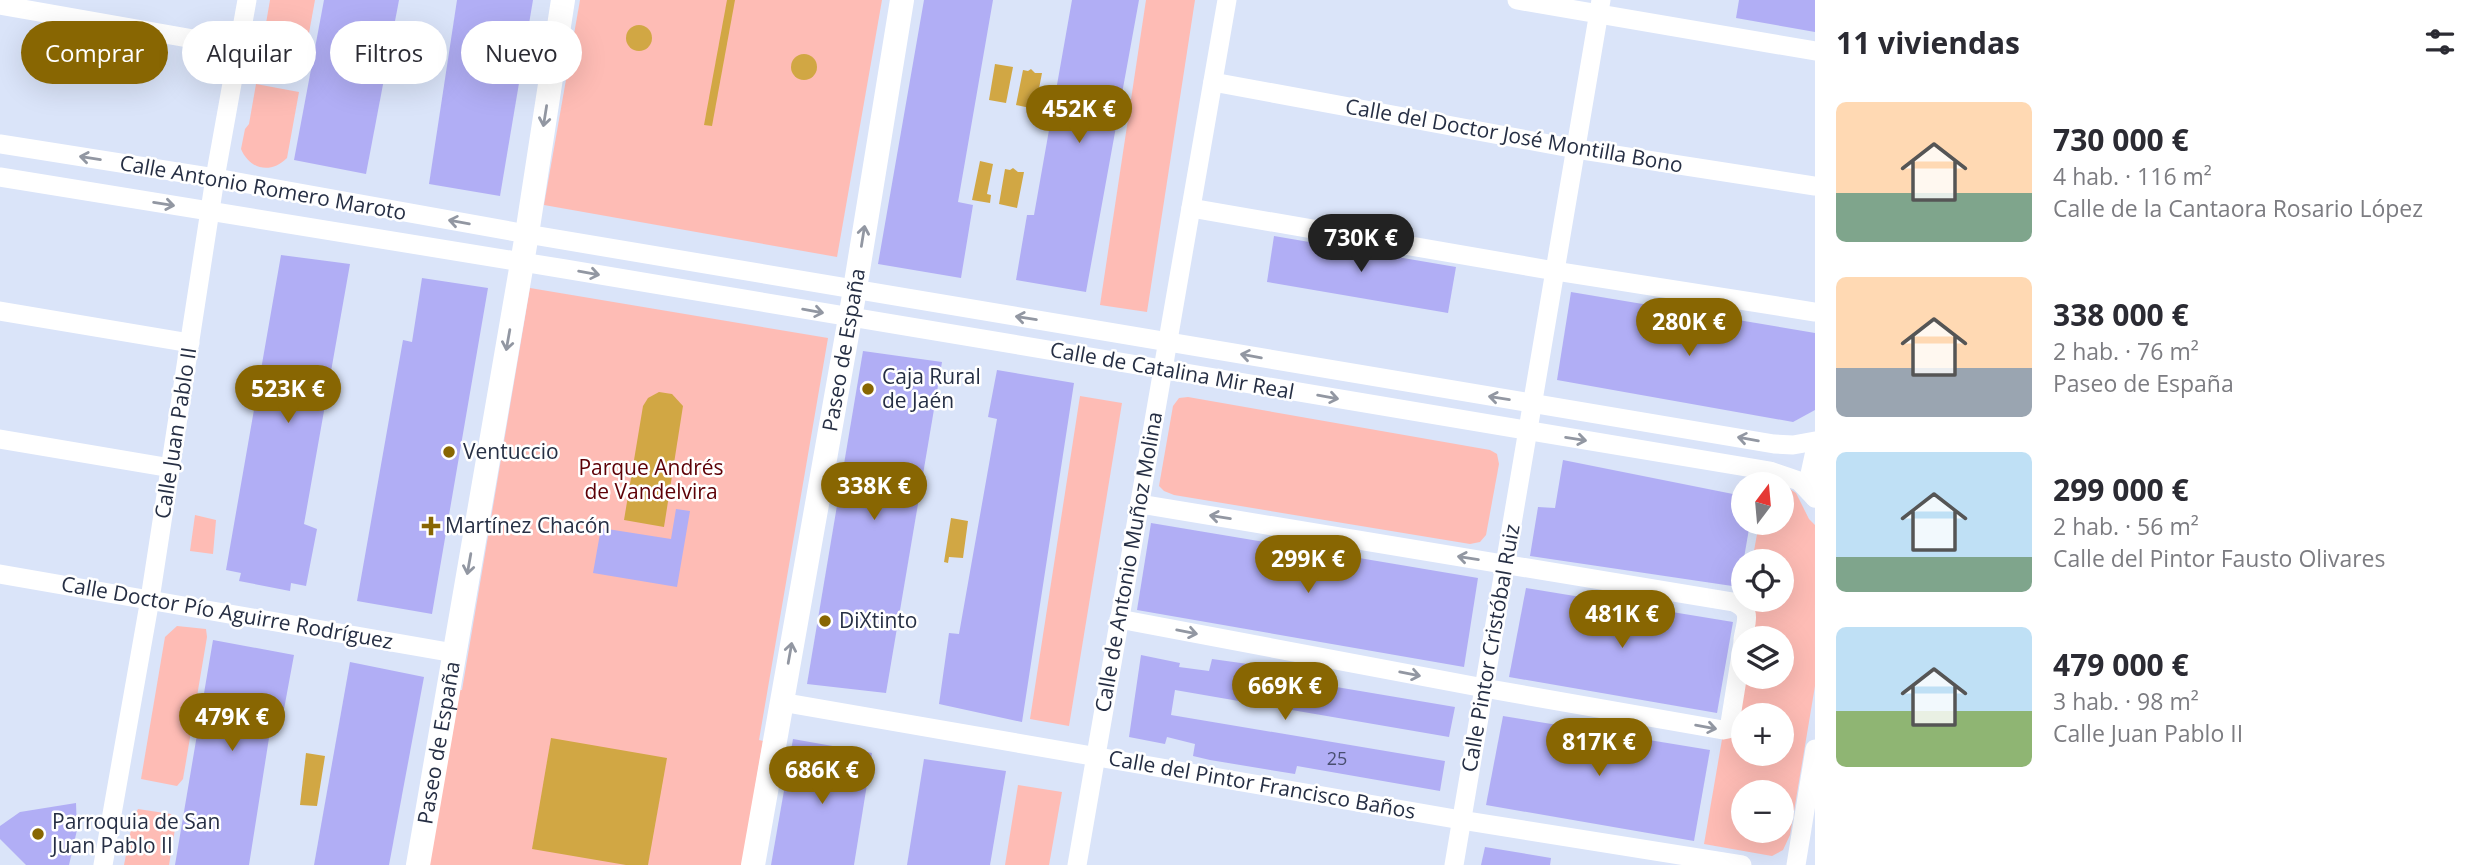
<!DOCTYPE html>
<html lang="es">
<meta charset="utf-8">
<style>
body{margin:0;font-family:"Open Sans",sans-serif;background:#f2f2f3;color:#2b2b33;height:100vh;display:flex;flex-direction:column;font-size:26px;white-space:nowrap}
*{box-sizing:border-box;margin:0}
p{font-size:23px;color:#7c7c81}
.icon{flex:none;width:38px;height:38px;fill:none;stroke:currentColor;stroke-width:2;stroke-linecap:round;stroke-linejoin:round}
.map{position:relative;flex:1;overflow:hidden}
.side{display:flex;flex-direction:column;background:#fff;width:665px}
.side>*{flex:none}
.guide{position:absolute;left:21px;top:21px;width:665px;height:63px;display:flex;gap:14px}
.needle{width:46px;rotate:16deg}
.controls{position:absolute;left:1731px;top:472px;display:grid;gap:14px}
.controls a{display:grid;place-items:center;width:63px;height:63px;border-radius:50%;background:#fff;box-shadow:0 7px 28px #0002;font-size:35px}
.price{position:absolute;translate:-50% -60px;padding:0 16px;border-radius:24px;background:#886602;color:#fff;font-size:23px;line-height:46px;filter:drop-shadow(0 2px 4px #0008)}
.price::after{content:'';position:absolute;left:50%;top:42px;width:21px;height:16px;margin-left:-10px;background:inherit;clip-path:polygon(0 0,100% 0,50% 100%)}
.price.on{background:#222;color:#fff}
ul{padding:0;list-style:none}
li{display:flex;align-items:center;gap:21px;height:175px;padding:0 21px}
li span{display:grid;place-items:center;flex:none;width:196px;height:140px;border-radius:10px;color:#555}
li>.icon{margin-inline-start:auto}
span .icon{width:84px;height:84px;fill:#fffc;stroke-width:1}
li b{font-size:30px}
h2{display:flex;justify-content:space-between;align-items:center;height:84px;padding:0 21px;font-size:30px}
.pill{padding:0 24px;border-radius:32px;background:#fff;box-shadow:0 7px 28px #0002;font-size:24px;line-height:63px}
.pill.on{background:#886602;color:#fff}
main{display:flex;flex:1;min-height:0}
.map>svg:first-child{display:block}
.green{fill:#febcb5;fill-rule:evenodd}
.water{fill:#d1a744}
.building{fill:#b1aef5}
.lines{fill:none;stroke-linecap:round;stroke-linejoin:round}
.minor{stroke:#fff;stroke-width:19}
.major{stroke:#fff;stroke-width:24}
.oneway{stroke:#9297a2}
.poi-dot{fill:#886602;stroke:#fff;stroke-width:2.5}
.labels{text-anchor:middle;stroke-width:5;stroke-linejoin:round;paint-order:stroke}
.number-label{font-size:18px;fill:#494f70}
.street-label{font-size:21px;fill:#262f44;stroke:#fff}
.poi-label{font-size:21px;fill:#262f44;stroke:#fff;text-anchor:start}
.park-label{font-size:21px;fill:#5d0006;stroke:#fff}
</style>
<main>
<div class="map">
<svg width="1815" height="865" viewBox="0 0 1815 865">
<rect width="100%" height="100%" fill="#dae4f9"/>
<!-- green -->
<g class="green">
<polygon points="270,0 315,0 301,77 258,70"/>
<polygon points="580,0 882,0 837,257 544,205"/>
<polygon points="1146,0 1195,0 1147,312 1100,305"/>
<path d="M256 84 299 92 287 158C271 174 250 170 241 149L245 129 249 124Z"/>
<polygon points="530,288 828,338 759,740 763,741 742,865 429,865 460,690 462,690"/>
<polygon points="1080,396 1122,403 1069,726 1030,719"/>
<polygon points="1188,397 1490,450 1497,454 1499,464 1486,535 1480,542 1470,544 1174,495 1164,491 1159,486 1173,406 1179,398"/>
<path d="M1779 482 1796 493 1809 519 1815 525V686L1790 835 1783 850 1772 856 1704 844 1746 600H1782V562H1752L1759 523H1782V485H1778ZM1743 639H1782V677H1743ZM1743 716H1782V754H1743ZM1743 793H1782V831H1743Z"/>
<polygon points="195,515 216,520 213,554 190,551"/>
<polygon points="177,626 206,629 207,637 183,779 177,786 141,779 165,637"/>
<polygon points="1018,785 1062,792 1049,865 1005,865"/>
<polygon points="138,809 171,814 176,823 169,865 124,865 133,819"/>
</g>
<!-- water -->
<g class="water">
<polygon points="727,0 735,0 712,126 704,125"/>
<circle cx="639" cy="38" r="13"/>
<circle cx="804" cy="67" r="13"/>
<polygon points="995,64 1013,67 1006,103 989,100"/>
<polygon points="1031,69 1035,73 1042,73 1035,109 1016,105 1023,70 1028,71"/>
<polygon points="980,161 993,164 987,194 991,195 990,203 972,200"/>
<polygon points="1013,168 1018,172 1024,172 1017,208 999,204 1005,169 1010,170"/>
<polygon points="659,392 672,394 683,406 664,527 624,520 643,406 648,398"/>
<polygon points="951,518 968,521 963,558 949,557 948,563 944,562"/>
<polygon points="551,738 667,758 648,865 626,865 532,849"/>
<polygon points="306,753 325,756 317,806 300,805"/>
</g>
<!-- building -->
<g class="building">
<polygon points="324,0 399,0 366,174 294,160"/>
<polygon points="457,0 533,0 500,196 429,184"/>
<polygon points="924,0 993,0 958,202 973,205 961,278 878,264"/>
<polygon points="1072,0 1139,0 1086,292 1016,280 1027,215 1034,215"/>
<polygon points="1739,0 1815,0 1815,32 1736,18"/>
<polygon points="1274,236 1456,267 1448,313 1267,282"/>
<polygon points="281,255 350,264 304,524 317,529 306,586 291,583 290,591 239,581 241,573 226,570"/>
<polygon points="422,278 488,288 432,614 357,601 403,340 412,342"/>
<polygon points="1571,292 1815,333 1815,410 1793,422 1557,380"/>
<polygon points="863,351 942,362 886,693 807,684"/>
<polygon points="997,370 1074,383 1022,722 939,704 949,633 959,634 997,419 988,417"/>
<polygon points="1563,460 1743,496 1743,523 1750,523 1739,587 1530,556 1538,507 1555,508"/>
<polygon points="676,509 690,511 677,587 593,573 601,528 671,539"/>
<polygon points="1151,523 1478,578 1464,667 1137,610"/>
<polygon points="1526,588 1733,622 1717,713 1509,677"/>
<polygon points="213,640 294,655 282,720 272,719 249,865 175,865"/>
<polygon points="1141,655 1180,663 1179,667 1209,671 1212,659 1248,664 1278,669 1277,677 1455,707 1449,737 1175,690 1171,715 1445,761 1440,791 1297,766 1295,774 1210,760 1193,756 1195,744 1167,737 1165,744 1129,737"/>
<polygon points="350,662 424,677 389,865 314,865"/>
<polygon points="1503,716 1710,750 1694,841 1486,805"/>
<polygon points="793,739 872,753 854,865 771,865"/>
<polygon points="924,759 1006,771 990,865 907,865"/>
<polygon points="76,803 77,830 69,865 26,865 0,839 0,826 20,812"/>
<polygon points="1485,847 1551,858 1550,865 1481,865"/>
</g>
<g class="lines">
<!-- minor -->
<g class="minor">
<polyline points="1517,0 1815,51"/>
<polyline points="0,5 239,47"/>
<polyline points="1213,82 1576,149 1815,186"/>
<polyline points="0,144 215,178 527,234 1774,444 1793,445 1815,441"/>
<polyline points="0,177 565,269 1770,471 1799,481 1815,498"/>
<polyline points="1191,208 1555,271 1815,312"/>
<polyline points="0,311 190,343"/>
<polyline points="0,439 171,468"/>
<polyline points="1815,498 1810,474 1815,451"/>
<path d="M1140 504 1733 602C1753 610 1746 621 1743 639"/>
<polyline points="0,574 454,653"/>
<polyline points="1119,619 1484,688 1723,730 1728,729 1730,723 1743,642"/>
<polyline points="781,702 1461,820 1742,865"/>
<polyline points="103,865 150,599 215,178 247,0"/>
<polyline points="1077,865 1227,0"/>
<polyline points="1454,865 1601,0"/>
<polyline points="1796,865 1815,749"/>
</g>
<!-- major -->
<g class="major">
<path id="s1" d="M418 865 527 234 563 0"/>
<path id="s2" d="M753 865 853 301 902 0"/>
</g>
</g>
<!-- one-way arrows -->
<defs><path id="oneway-shaft" d="M-6 0H5M1.5-3L5.5 0L1.5 3" fill="none" stroke-width="1.6" stroke-linecap="round" stroke-linejoin="round" transform="scale(1.75)"/></defs>
<g class="oneway">
<use href="#oneway-shaft" transform="translate(545 116) rotate(99)"/>
<use href="#oneway-shaft" transform="translate(90 158) rotate(-171)"/>
<use href="#oneway-shaft" transform="translate(164 204) rotate(9)"/>
<use href="#oneway-shaft" transform="translate(459 222) rotate(-170)"/>
<use href="#oneway-shaft" transform="translate(863 236) rotate(-81)"/>
<use href="#oneway-shaft" transform="translate(589 273) rotate(10)"/>
<use href="#oneway-shaft" transform="translate(813 311) rotate(10)"/>
<use href="#oneway-shaft" transform="translate(1026 318) rotate(-171)"/>
<use href="#oneway-shaft" transform="translate(508 340) rotate(100)"/>
<use href="#oneway-shaft" transform="translate(1251 356) rotate(-170)"/>
<use href="#oneway-shaft" transform="translate(1328 397) rotate(10)"/>
<use href="#oneway-shaft" transform="translate(1499 398) rotate(-171)"/>
<use href="#oneway-shaft" transform="translate(1576 439) rotate(9)"/>
<use href="#oneway-shaft" transform="translate(1748 439) rotate(-170)"/>
<use href="#oneway-shaft" transform="translate(1220 517) rotate(-171)"/>
<use href="#oneway-shaft" transform="translate(1468 558) rotate(-171)"/>
<use href="#oneway-shaft" transform="translate(469 564) rotate(100)"/>
<use href="#oneway-shaft" transform="translate(1187 632) rotate(11)"/>
<use href="#oneway-shaft" transform="translate(790 653) rotate(-80)"/>
<use href="#oneway-shaft" transform="translate(1410 674) rotate(11)"/>
<use href="#oneway-shaft" transform="translate(1706 727) rotate(10)"/>
</g>
<!-- markers -->
<g class="poi-dot">
<circle cx="868" cy="389" r="7"/>
<circle cx="449" cy="452" r="7"/>
<path d="M427.5 515.5h7v7h7v7h-7v7h-7v-7h-7v-7h7z"/>
<circle cx="825" cy="621" r="7"/>
<circle cx="38" cy="834" r="7"/>
</g>
<g class="labels">
<!-- number labels -->
<g class="number-label">
<text x="1337" y="765">25</text>
</g>
<!-- street labels -->
<g class="street-label">
<text transform="translate(1514 136) rotate(10)" y="7">Calle del Doctor José Montilla Bono</text>
<text transform="translate(263 188) rotate(10)" y="7">Calle Antonio Romero Maroto</text>
<text dy="7" stroke="none"><textPath href="#s2" startOffset="523">Paseo de España</textPath></text>
<text transform="translate(1172 371) rotate(10)" y="7">Calle de Catalina Mir Real</text>
<text transform="translate(176 433) rotate(-81)" y="7">Calle Juan Pablo II</text>
<text transform="translate(1129 562) rotate(-80)" y="7">Calle de Antonio Muñoz Molina</text>
<text transform="translate(227 613) rotate(10)" y="7">Calle Doctor Pío Aguirre Rodríguez</text>
<text transform="translate(1491 648) rotate(-80)" y="7">Calle Pintor Cristóbal Ruiz</text>
<text dy="7" stroke="none"><textPath href="#s1" startOffset="124">Paseo de España</textPath></text>
<text transform="translate(1262 785) rotate(10)" y="7">Calle del Pintor Francisco Baños</text>
</g>
<!-- poi labels -->
<g class="poi-label">
<text x="882" y="384">Caja Rural<tspan x="882" dy="24">de Jaén</tspan></text>
<text x="463" y="459">Ventuccio</text>
<text x="445" y="533">Martínez Chacón</text>
<text x="839" y="628">DiXtinto</text>
<text x="52" y="829">Parroquia de San<tspan x="52" dy="24">Juan Pablo II</tspan></text>
</g>
<!-- park labels -->
<g class="park-label">
<text x="651" y="475">Parque Andrés<tspan x="651" dy="24">de Vandelvira</tspan></text>
</g>
</g>
</svg>
<div class="controls">
<a><svg class="needle" viewBox="-14 -14 28 28"><path d="M0-13l5 13h-10z" fill="#e53935"/><path d="M0 13l5-13h-10z" fill="#7c7c81"/></svg></a>
<a><svg class="icon" aria-label="locate" viewBox="0 0 24 24"><circle cx="12" cy="12" r="6"/><path d="M12 2v4M12 18v4M2 12h4M18 12h4"/></svg></a>
<a><svg class="icon" aria-label="layers" viewBox="0 0 24 24"><path d="M12 4l9 5-9 5-9-5zM3 14l9 5 9-5"/></svg></a>
<a>+</a>
<a>−</a>
</div>
<b class="price" style="left:1079px;top:145px">452K €</b>
<b class="price on" style="left:1361px;top:274px">730K €</b>
<b class="price" style="left:1689px;top:358px">280K €</b>
<b class="price" style="left:288px;top:425px">523K €</b>
<b class="price" style="left:874px;top:522px">338K €</b>
<b class="price" style="left:1308px;top:595px">299K €</b>
<b class="price" style="left:1622px;top:650px">481K €</b>
<b class="price" style="left:1285px;top:722px">669K €</b>
<b class="price" style="left:232px;top:753px">479K €</b>
<b class="price" style="left:1599px;top:778px">817K €</b>
<b class="price" style="left:822px;top:806px">686K €</b>
<div class="guide">
<a class="pill on">Comprar</a>
<a class="pill">Alquilar</a>
<a class="pill">Filtros</a>
<a class="pill">Nuevo</a>
</div>
</div>
<section class="side">
<h2>11 viviendas<svg class="icon" aria-label="filters" viewBox="0 0 24 24"><path d="M4 7h16M4 17h16"/><circle cx="9" cy="7" r="2"/><circle cx="15" cy="17" r="2"/></svg></h2>
<ul>
<li><span style="background:linear-gradient(#ffd9b3 65%,#7fa58c 0)"><svg class="icon" aria-label="home" viewBox="0 0 24 24"><path d="M3 11l9-7 9 7M6 9v11h12V9"/></svg></span><div><b>730 000 €</b><p>4 hab. · 116 m²</p><p>Calle de la Cantaora Rosario López</p></div></li>
<li><span style="background:linear-gradient(#ffd9b3 65%,#9aa5b1 0)"><svg class="icon" aria-label="home" viewBox="0 0 24 24"><path d="M3 11l9-7 9 7M6 9v11h12V9"/></svg></span><div><b>338 000 €</b><p>2 hab. · 76 m²</p><p>Paseo de España</p></div></li>
<li><span style="background:linear-gradient(#bfe0f5 75%,#7fa58c 0)"><svg class="icon" aria-label="home" viewBox="0 0 24 24"><path d="M3 11l9-7 9 7M6 9v11h12V9"/></svg></span><div><b>299 000 €</b><p>2 hab. · 56 m²</p><p>Calle del Pintor Fausto Olivares</p></div></li>
<li><span style="background:linear-gradient(#bfe0f5 60%,#8fb573 0)"><svg class="icon" aria-label="home" viewBox="0 0 24 24"><path d="M3 11l9-7 9 7M6 9v11h12V9"/></svg></span><div><b>479 000 €</b><p>3 hab. · 98 m²</p><p>Calle Juan Pablo II</p></div></li>
</ul>
</section>
</main>
